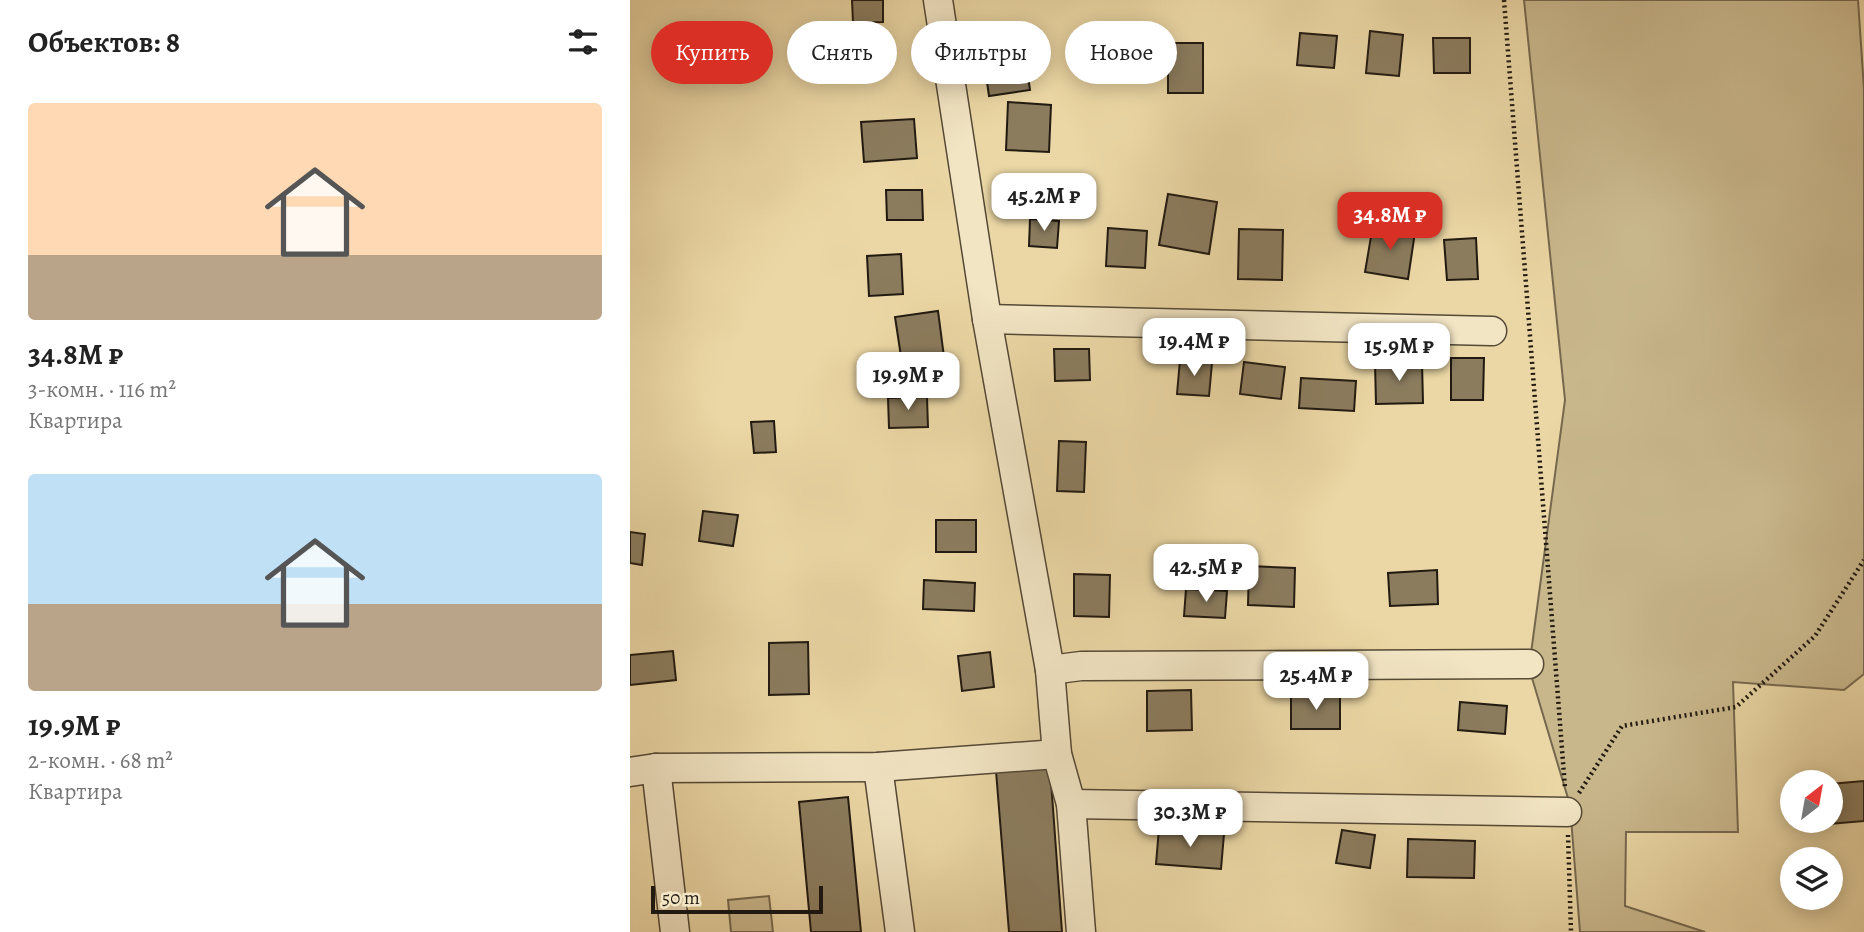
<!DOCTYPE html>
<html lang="ru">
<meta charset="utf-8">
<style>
body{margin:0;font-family:Alegreya,serif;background:#f6f6f6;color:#222;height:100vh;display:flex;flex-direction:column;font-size:26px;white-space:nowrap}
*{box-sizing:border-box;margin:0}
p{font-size:23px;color:#767676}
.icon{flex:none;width:38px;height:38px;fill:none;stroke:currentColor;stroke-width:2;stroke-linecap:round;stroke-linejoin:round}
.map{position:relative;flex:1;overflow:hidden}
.sheet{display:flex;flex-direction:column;background:#fff;width:630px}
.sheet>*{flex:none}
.guide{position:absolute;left:21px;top:21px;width:665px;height:63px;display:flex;gap:14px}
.needle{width:46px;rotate:31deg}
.buttons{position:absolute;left:1150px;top:770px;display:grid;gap:14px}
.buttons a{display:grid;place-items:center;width:63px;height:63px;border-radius:50%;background:#fff;box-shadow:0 4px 18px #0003;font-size:35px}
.scale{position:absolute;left:21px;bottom:18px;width:172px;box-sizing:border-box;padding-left:7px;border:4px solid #221a11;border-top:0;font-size:19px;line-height:24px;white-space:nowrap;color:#221a11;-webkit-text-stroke:5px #f2e5c4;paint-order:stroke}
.price{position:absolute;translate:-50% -60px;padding:0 16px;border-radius:14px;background:#fff;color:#222;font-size:23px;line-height:46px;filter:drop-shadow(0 2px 4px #0008)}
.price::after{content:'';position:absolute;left:50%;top:42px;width:21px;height:16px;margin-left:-10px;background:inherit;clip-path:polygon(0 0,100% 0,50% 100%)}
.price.selected{background:#d93025;color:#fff}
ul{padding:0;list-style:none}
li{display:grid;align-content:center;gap:14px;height:371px;padding:0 28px}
li span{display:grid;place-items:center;height:217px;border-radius:7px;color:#555}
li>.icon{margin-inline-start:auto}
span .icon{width:126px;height:126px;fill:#fffc;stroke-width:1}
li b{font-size:30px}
h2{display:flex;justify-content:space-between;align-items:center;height:84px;padding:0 28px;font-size:30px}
.chip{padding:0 24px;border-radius:32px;background:#fff;box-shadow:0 4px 18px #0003;font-size:24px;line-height:63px}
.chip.selected{background:#d93025;color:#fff}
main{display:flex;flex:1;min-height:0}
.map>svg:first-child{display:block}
.green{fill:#c9b78c;stroke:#76684e;stroke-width:2}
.building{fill:#8b7c5e;stroke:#221a11;stroke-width:2}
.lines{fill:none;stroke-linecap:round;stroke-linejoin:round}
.minor-casing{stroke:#544936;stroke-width:31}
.path{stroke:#221a11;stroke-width:4.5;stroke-dasharray:2 3.5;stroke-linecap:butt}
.minor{stroke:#f2e5c4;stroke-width:28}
</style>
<main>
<section class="sheet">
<h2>Объектов: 8<svg class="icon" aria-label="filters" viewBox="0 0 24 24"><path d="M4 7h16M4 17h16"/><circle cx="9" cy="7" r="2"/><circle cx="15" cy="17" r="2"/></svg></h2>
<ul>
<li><span style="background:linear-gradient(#ffd9b3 70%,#b9a48a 0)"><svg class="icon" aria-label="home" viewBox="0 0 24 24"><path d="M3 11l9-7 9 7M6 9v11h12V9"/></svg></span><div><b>34.8M ₽</b><p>3-комн. · 116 m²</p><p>Квартира</p></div></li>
<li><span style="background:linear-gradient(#bfe0f5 60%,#b9a48a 0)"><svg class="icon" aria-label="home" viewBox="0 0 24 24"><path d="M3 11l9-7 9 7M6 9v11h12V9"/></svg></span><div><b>19.9M ₽</b><p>2-комн. · 68 m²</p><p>Квартира</p></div></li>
</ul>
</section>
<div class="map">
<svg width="1234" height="932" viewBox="0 0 1234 932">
<rect width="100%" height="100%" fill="#ebd7a5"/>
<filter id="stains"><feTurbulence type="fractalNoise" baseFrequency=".00286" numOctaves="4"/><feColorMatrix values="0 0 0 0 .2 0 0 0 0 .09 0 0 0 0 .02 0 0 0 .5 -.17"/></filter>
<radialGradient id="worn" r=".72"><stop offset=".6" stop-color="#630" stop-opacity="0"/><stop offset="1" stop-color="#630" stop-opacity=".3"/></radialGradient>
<!-- green -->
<g class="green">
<polygon points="894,0 1228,0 1234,89 1234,674 1214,690 1103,682 1108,832 996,832 995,906 1075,932 950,932 940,805 899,668 935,400"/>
<polygon points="139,896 143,932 101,932 98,900"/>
</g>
<!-- building -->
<g class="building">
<polygon points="222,0 253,0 253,22 223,23"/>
<polygon points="740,31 773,35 769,76 736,73"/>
<polygon points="670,33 707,36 704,68 667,65"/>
<polygon points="467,37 504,41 501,71 464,68"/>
<polygon points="803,38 840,38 840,73 804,73"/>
<rect x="538" y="43" width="35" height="50"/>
<polygon points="394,48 400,90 359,96 353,54"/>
<polygon points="378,102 421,105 419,152 376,150"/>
<polygon points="284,119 287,158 234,162 231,122"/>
<polygon points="256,190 292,190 293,220 257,220"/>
<polygon points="538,194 587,202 579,254 529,245"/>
<polygon points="400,219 429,221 427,248 399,246"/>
<polygon points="743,225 785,232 778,279 735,272"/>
<polygon points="478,228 517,231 515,268 476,266"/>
<polygon points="609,229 653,230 652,280 608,279"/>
<polygon points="846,238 848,279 817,280 814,240"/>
<polygon points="271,254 273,294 239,296 237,256"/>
<polygon points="308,311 314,357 272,363 265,317"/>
<polygon points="424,349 459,349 460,380 425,381"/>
<polygon points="821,358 854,358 853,400 821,400"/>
<polygon points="550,360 582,363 579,396 547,394"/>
<polygon points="614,362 655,367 651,399 610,394"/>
<polygon points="792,362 793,403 746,404 745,363"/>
<polygon points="671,378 726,381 724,411 669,408"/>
<polygon points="297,397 298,427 259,428 258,398"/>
<polygon points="144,421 146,452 124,453 121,422"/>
<polygon points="429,441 456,442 454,492 427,491"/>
<polygon points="73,511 108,515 103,546 69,541"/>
<rect x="306" y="520" width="40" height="32"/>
<polygon points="0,532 15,534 12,565 0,563"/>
<polygon points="619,566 665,568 664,607 618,605"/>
<polygon points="807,570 808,604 760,606 758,573"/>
<polygon points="444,574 480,575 479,617 444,616"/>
<polygon points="294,580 345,583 344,611 293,609"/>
<polygon points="556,589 597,591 595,618 554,616"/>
<polygon points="178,642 179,694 139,695 139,643"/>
<polygon points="43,651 46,680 0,685 0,655"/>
<polygon points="360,652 364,687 332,691 328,656"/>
<polygon points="561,690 562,730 517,731 517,691"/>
<rect x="661" y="694" width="49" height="35"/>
<polygon points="830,702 877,706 875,734 828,730"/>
<polygon points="420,767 432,932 379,932 366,771"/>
<polygon points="1234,781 1234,821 1198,824 1200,821 1200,784"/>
<polygon points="218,797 231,932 181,932 169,802"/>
<polygon points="529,828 594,834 591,869 526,864"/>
<polygon points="712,830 745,835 740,868 706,863"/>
<polygon points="778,839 845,841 844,878 777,877"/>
</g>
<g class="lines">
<defs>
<g id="minor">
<polyline points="308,0 357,319 420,670 427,754 441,804 451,932"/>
<polyline points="357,319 862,331"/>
<polyline points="420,670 451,666 899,664"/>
<polyline points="248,767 270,932"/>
<polyline points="26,768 45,932"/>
<polyline points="0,772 26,768 248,767 427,754"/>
<polyline points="441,804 937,812"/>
</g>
</defs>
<!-- minor casing -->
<use href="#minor" class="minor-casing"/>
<!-- path -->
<g class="path">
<polyline points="874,0 935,788"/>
<polyline points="949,793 992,726 1106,707 1185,636 1234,560"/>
<polyline points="938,835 941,932"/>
</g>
<!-- minor -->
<use href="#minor" class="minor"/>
</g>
<rect width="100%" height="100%" filter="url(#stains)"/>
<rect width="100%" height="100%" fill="url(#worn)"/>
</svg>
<div class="buttons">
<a><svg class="needle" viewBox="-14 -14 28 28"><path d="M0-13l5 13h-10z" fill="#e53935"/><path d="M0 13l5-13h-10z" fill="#767676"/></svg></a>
<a><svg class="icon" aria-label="layers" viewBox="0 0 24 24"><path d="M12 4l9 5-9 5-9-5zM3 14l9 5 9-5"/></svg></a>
</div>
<div class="scale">50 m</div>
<b class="price" style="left:414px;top:233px">45.2M ₽</b>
<b class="price selected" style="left:760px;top:252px">34.8M ₽</b>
<b class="price" style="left:564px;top:378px">19.4M ₽</b>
<b class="price" style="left:769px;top:383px">15.9M ₽</b>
<b class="price" style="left:278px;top:412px">19.9M ₽</b>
<b class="price" style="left:576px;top:604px">42.5M ₽</b>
<b class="price" style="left:686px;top:712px">25.4M ₽</b>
<b class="price" style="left:560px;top:849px">30.3M ₽</b>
<div class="guide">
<a class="chip selected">Купить</a>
<a class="chip">Снять</a>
<a class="chip">Фильтры</a>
<a class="chip">Новое</a>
</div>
</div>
</main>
